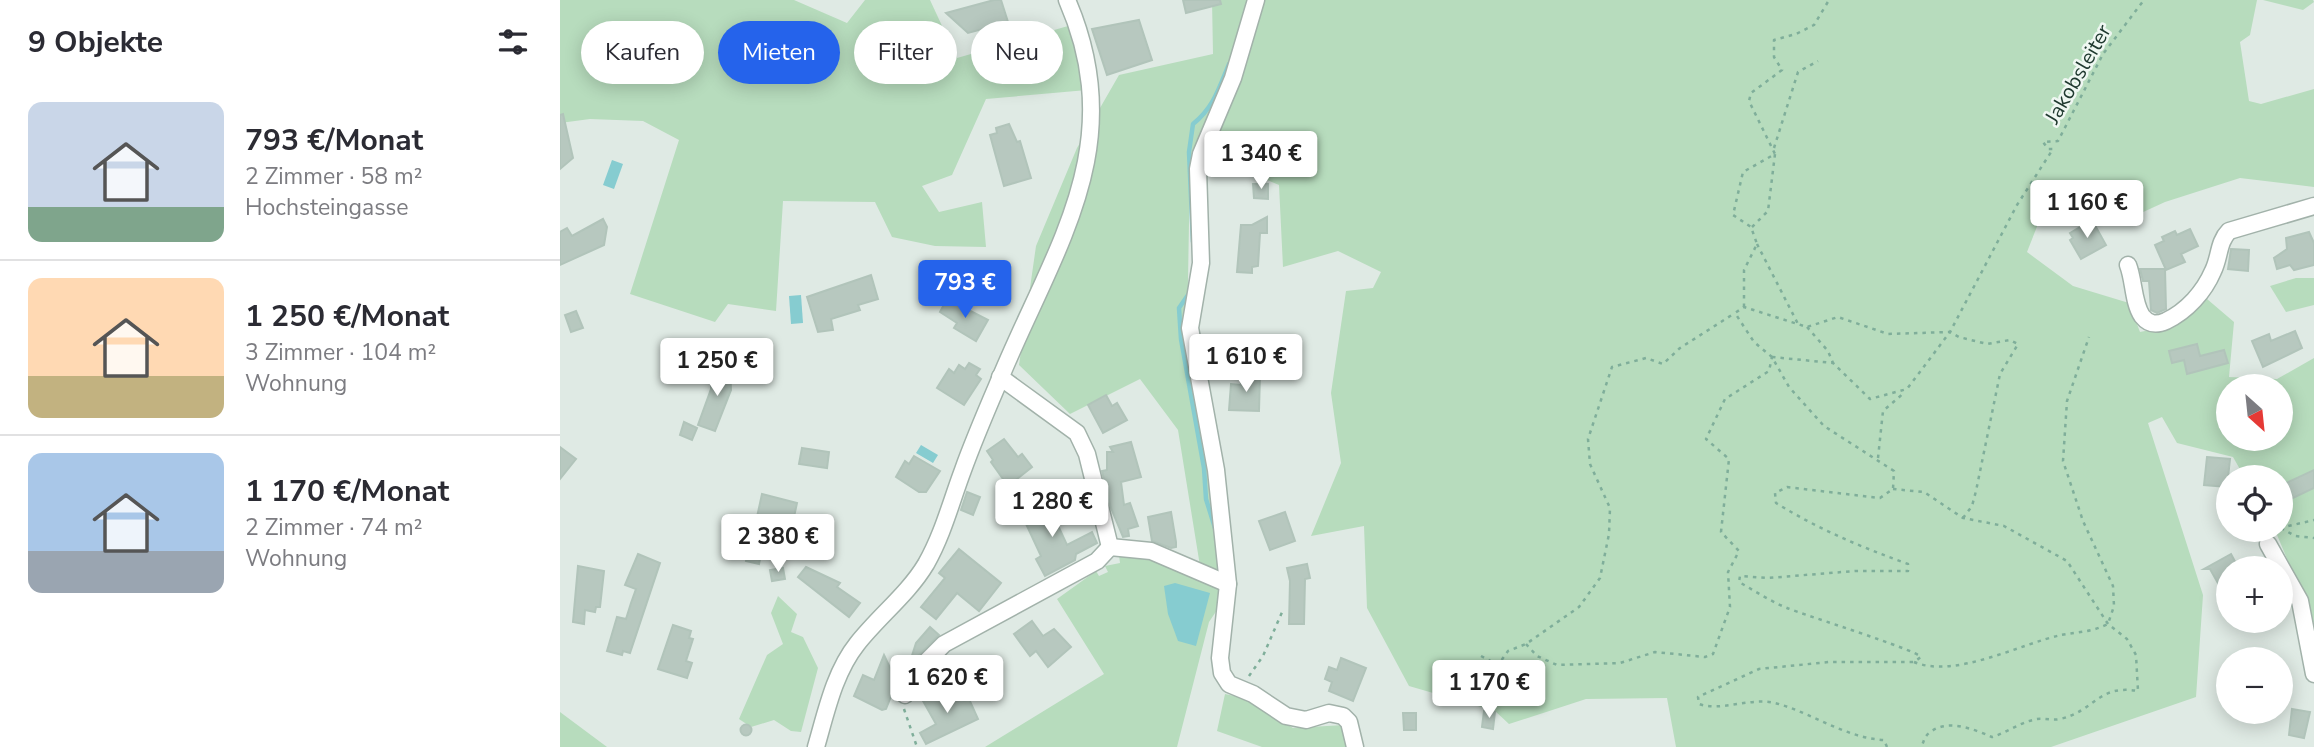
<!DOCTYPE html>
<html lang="de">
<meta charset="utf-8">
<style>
body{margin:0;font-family:"Nunito Sans",sans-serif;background:#f2f2f3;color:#2b2b33;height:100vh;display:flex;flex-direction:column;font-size:26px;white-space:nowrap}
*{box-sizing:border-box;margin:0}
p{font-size:23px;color:#7c7c81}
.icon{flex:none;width:38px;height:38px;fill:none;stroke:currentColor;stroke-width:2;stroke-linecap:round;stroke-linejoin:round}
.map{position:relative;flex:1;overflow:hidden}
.details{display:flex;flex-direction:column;background:#fff;width:560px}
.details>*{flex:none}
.hud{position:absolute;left:21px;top:21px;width:665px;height:63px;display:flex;gap:14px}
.needle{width:46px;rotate:153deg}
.tools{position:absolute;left:1656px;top:374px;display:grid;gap:14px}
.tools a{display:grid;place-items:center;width:77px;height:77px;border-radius:50%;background:#fff;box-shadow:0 4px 18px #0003;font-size:35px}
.price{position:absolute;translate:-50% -60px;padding:0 16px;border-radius:7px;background:#fff;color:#222;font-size:23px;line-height:46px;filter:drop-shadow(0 2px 4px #0008)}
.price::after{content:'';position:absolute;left:50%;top:42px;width:21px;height:16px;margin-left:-10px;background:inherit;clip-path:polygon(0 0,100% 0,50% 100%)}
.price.active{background:#2563eb;color:#fff}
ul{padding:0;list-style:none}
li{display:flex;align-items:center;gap:21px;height:175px;padding:0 28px}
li+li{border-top:2px solid #e1e1e2}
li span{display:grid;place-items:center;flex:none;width:196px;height:140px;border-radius:14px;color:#555}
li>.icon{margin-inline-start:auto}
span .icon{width:84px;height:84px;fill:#fffc;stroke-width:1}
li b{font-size:30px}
h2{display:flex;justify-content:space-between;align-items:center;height:84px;padding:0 28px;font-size:30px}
.chip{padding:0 24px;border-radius:32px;background:#fff;box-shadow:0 4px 18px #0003;font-size:24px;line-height:63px}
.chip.active{background:#2563eb;color:#fff}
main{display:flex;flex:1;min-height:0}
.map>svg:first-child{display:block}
.green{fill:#b7dcbd;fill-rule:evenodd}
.water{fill:#86ccd0}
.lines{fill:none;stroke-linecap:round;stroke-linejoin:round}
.stream{stroke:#86ccd0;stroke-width:4.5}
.building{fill:#b7c8bf;stroke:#b1c4ba;stroke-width:2}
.minor-casing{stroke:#a2b2aa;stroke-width:19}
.path{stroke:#7fae9a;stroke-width:2.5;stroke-dasharray:3.5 5;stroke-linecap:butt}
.minor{stroke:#fff;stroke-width:16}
.labels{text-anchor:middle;stroke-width:5;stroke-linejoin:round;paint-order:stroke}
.street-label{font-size:21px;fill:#203a30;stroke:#eff7f2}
</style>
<main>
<section class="details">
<h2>9 Objekte<svg class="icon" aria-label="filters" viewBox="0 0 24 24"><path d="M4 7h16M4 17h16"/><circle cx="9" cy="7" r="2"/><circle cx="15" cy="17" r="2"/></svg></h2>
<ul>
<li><span style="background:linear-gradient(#c9d6e8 75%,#7fa58c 0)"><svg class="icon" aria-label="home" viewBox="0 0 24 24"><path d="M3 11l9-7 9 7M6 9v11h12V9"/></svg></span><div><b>793 €/Monat</b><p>2 Zimmer · 58 m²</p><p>Hochsteingasse</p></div></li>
<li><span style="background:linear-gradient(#ffd9b3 70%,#c2b280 0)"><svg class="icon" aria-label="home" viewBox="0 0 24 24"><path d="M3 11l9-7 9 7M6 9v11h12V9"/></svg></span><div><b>1 250 €/Monat</b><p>3 Zimmer · 104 m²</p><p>Wohnung</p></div></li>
<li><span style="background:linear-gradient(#a9c7e8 70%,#9aa5b1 0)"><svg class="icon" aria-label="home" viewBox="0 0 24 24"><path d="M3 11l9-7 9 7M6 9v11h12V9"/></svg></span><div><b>1 170 €/Monat</b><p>2 Zimmer · 74 m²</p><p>Wohnung</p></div></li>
</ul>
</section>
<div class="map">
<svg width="1754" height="747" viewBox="0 0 1754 747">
<rect width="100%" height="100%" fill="#dfeae4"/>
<!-- green -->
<g class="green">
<polygon points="0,0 234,0 287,23 305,0 370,0 397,58 508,26 527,90 426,99 392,175 362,186 379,212 422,202 426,247 375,246 332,237 315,202 223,201 216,311 168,304 155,322 70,294 119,140 83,121 30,119 0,123"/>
<path d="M652 0H1697L1690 35 1680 42 1689 101 1701 104 1754 89V187L1680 178 1605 202 1568 219 1491 191 1467 252 1513 286 1569 303 1580 332 1615 325 1640 293 1674 322 1669 377 1717 379 1754 358V624L1715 530H1720V478H1685L1673 457 1617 443 1602 417 1588 423 1643 595 1636 697 1491 747H1116L1107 698 1026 699 949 724 935 711 849 686 807 608 804 526 751 536 781 463 771 393 786 291 813 288 821 272 778 251 723 267 719 185 683 170 630 166 627 337 656 470 661 604 649 622 617 747H425L544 674 497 599 536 571 539 576 548 572 545 566 560 563 559 555 578 554 640 566 618 430 580 379 510 414 459 365 476 246 517 148 559 75 653 54ZM1668 387H1720V439H1668Z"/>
<polygon points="1703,0 1753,0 1754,2 1743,10"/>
<polygon points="1736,278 1754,278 1754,305 1726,312 1710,286"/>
<polygon points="218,596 237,614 231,632 243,637 258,668 241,732 231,731 214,720 191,727 179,719 207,655 223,644 211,613"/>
<polygon points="665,694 684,698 733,728 784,725 791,747 702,747 657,731"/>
<polygon points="0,712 47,747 0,747"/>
</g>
<!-- water -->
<g class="water">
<polygon points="52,160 63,164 54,189 43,185"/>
<polygon points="241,295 243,323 231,324 229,296"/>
<polygon points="361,445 378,455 373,463 356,453"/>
<polygon points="615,583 650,593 636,646 618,641 608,614 604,586"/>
</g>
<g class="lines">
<!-- stream -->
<g class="stream">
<path d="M633 242 629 152 633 124C654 107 659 88 669 64"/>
<polyline points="630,292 619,308 621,339 644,468 646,499 655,528"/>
</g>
</g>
<!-- building -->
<g class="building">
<polygon points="434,0 441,0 448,22 408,33 386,13"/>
<polygon points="623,0 660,0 661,4 626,13"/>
<polygon points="579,20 592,60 547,75 532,29"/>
<polygon points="3,114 13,158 0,169 0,115"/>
<polygon points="449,124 457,142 460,141 471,178 444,186 430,135 437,133 436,128"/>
<polygon points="693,184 708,184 708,199 694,198"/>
<polygon points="707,217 707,233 700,233 698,266 692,267 692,273 677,272 681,225 692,225"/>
<polygon points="43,219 47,227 44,245 0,265 0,232 7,228 12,236"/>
<polygon points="1532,220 1546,245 1521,259 1510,240 1513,238 1510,233"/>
<polygon points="1630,229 1638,246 1621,254 1625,262 1606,270 1595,245 1604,241 1602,237 1615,231 1617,235"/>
<polygon points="1749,232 1754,243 1754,265 1734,270 1730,265 1717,269 1714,258 1727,249 1726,238"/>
<polygon points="1671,249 1689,250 1688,271 1668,269"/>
<polygon points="1580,269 1605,269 1606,309 1597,313 1591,310 1589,281 1583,281"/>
<polygon points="311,275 318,299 298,305 300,310 271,319 273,330 258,332 247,297"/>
<polygon points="387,299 428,320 416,341 394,328 397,323 380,312"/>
<polygon points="16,311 23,328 11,332 5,315"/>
<polygon points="1735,331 1742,348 1703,367 1692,341 1709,334 1711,341"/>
<polygon points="1637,344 1640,356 1664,350 1668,363 1627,374 1624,360 1612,363 1609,351"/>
<polygon points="409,363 420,369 416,375 421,379 404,405 377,388 389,369 394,373 399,365 405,369"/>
<polygon points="151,367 170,367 171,390 155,431 138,425 151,389"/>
<polygon points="681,373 700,374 699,411 669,410 671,384 681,385"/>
<polygon points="546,395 552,406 557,403 567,420 543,433 528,405"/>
<polygon points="124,422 137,428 132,440 120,435"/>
<polygon points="444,439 458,457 462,454 472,467 448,486 431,462 433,460 427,451"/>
<polygon points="571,442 581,477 561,482 564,505 570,503 578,526 568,529 569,536 563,537 551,508 542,471 547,470 547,452 553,452 550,447"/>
<polygon points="0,447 16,459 0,479"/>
<polygon points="242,448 269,452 267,468 239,464"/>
<polygon points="354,456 380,471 366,492 359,492 336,477 345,461 349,464"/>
<polygon points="1647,457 1670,459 1667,487 1644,485"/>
<polygon points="1754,470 1754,488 1733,498 1726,483"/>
<polygon points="407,492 420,497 413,515 401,510"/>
<polygon points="202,494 237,503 232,526 197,517"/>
<polygon points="481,500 485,508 489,506 507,545 532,532 537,543 516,554 515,560 485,576 476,559 481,556 460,511"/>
<polygon points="611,512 616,542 616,547 611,548 592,541 588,517"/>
<polygon points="725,512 735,541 710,550 699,521"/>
<polygon points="190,542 203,545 199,564 186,561"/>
<polygon points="399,549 441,583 419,611 397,593 376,619 361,607 385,578 379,573"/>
<polygon points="78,554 100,563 70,653 63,651 62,655 47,651 57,617 66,619 71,603 76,589 65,585"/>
<polygon points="1671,554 1679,569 1668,569 1668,601 1650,569 1644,569"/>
<polygon points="747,564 750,578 745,579 744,624 729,624 730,581 727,568"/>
<polygon points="18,566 44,571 40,607 36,607 35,612 25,610 24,624 13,622"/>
<polygon points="246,567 280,583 277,587 300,603 289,617 238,577"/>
<polygon points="223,568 225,579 212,581 210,570"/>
<polygon points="472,621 483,636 494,629 511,647 488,667 476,651 470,656 454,634"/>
<polygon points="113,625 131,631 129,638 133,639 126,661 132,663 127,678 98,669"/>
<polygon points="370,627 379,635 349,665 356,643"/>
<polygon points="324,655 331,670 344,664 326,709 322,710 294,696 303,675 314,680"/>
<polygon points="781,658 806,668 793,701 769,691 772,682 765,679 769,667 777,670"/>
<polygon points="382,691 384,695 395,696 404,701 409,699 418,719 366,744 360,733 376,724 363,701"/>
<polygon points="1732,709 1750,712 1744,738 1729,735"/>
<polygon points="924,711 935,712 933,729 922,727"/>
<polygon points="843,713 856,713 856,730 844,730"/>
<circle cx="186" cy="730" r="5.5"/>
</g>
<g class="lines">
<defs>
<g id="minor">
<polyline points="696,0 673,78 641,154 638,169 641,263 630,328 656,470 668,584 660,658 662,673 669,684 693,694 726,716 746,720 769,713 783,716 789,722 795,747"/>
<path d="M1568 265C1574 280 1573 303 1582 316 1589 325 1597 325 1606 321 1627 311 1644 292 1653 271 1660 257 1658 242 1669 231L1754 206"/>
<polyline points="440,377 517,433 527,454 550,547"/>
<polyline points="1708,544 1740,601 1754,674"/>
<polyline points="550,547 591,551 668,584"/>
<polyline points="345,695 359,669 384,644 537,561 550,547"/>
<path d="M256 747C266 713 274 673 297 644 319 616 348 594 366 564 383 534 391 502 403 470 413 442 425 414 437 386 491 252 572 149 507 0"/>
</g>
</defs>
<!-- minor casing -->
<use href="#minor" class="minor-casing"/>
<!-- path -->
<g class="path">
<polyline points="1214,148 1238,72 1258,61"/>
<polyline points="1192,227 1208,211 1215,154"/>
<polyline points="1197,244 1238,324"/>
<polyline points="1184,307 1184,270 1197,244 1191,227 1173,215 1183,172 1215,154 1189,101 1191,93 1222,70 1214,57 1214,40 1236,34 1254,25 1269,0"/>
<polyline points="1247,327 1268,351 1273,363"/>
<polyline points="1212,357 1273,363 1310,399 1347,389 1390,332 1457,205 1493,149 1488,149 1483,142 1498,141 1543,54 1584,0"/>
<polyline points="1318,458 1323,411 1345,392"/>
<path d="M1333 489 1364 492 1403 518 1444 526 1507 561 1548 624 1567 639 1576 655 1578 691C1538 684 1535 711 1500 719 1491 721 1481 717 1473 720 1459 723 1446 733 1432 737 1413 729 1387 718 1369 733 1364 737 1364 742 1361 747"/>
<polyline points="1720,528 1754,520"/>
<polyline points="1721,528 1735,536 1754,538"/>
<polyline points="966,644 977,656 997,665 1060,663 1095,652 1145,657 1153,654 1170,607 1168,572 1179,551 1161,532 1169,459 1146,439 1165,399 1209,371 1212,357"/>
<polyline points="921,656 938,665 948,651 966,644 1019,607 1040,578 1049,534 1050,508 1030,464 1028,439 1052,367 1086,358 1103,364 1120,348 1175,313"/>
<path d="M1354 662C1395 679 1460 644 1501 635 1518 632 1532 632 1548 624L1554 606 1553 586 1523 521 1503 461 1507 401 1529 337"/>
<polyline points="689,676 703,656 723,610"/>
<polyline points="344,709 357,747"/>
<path d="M1327 747 1324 740C1285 738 1253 713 1215 703 1191 697 1160 712 1139 704L1138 697 1199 669 1269 662H1354L1361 657C1354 649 1247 616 1227 608 1210 601 1195 591 1179 582L1180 576 1208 578 1295 571H1348V564C1301 547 1260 530 1216 503L1215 493 1227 487 1320 498 1333 489 1334 471 1264 426 1229 387 1212 357 1194 342 1175 313 1184 307 1247 327 1278 317 1328 334 1390 332 1399 337 1427 344 1450 340 1458 344 1440 374 1416 491 1412 506 1403 518"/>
</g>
<!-- minor -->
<use href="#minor" class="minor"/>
</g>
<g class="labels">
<!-- street labels -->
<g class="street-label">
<text transform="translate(1518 74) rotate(-60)" y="7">Jakobsleiter</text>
</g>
</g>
</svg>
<div class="tools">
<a><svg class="needle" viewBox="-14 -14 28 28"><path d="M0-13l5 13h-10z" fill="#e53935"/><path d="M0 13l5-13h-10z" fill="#7c7c81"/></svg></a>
<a><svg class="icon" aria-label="locate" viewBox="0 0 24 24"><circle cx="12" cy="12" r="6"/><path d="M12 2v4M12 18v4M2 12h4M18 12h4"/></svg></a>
<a>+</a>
<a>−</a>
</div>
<b class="price" style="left:701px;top:191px">1 340 €</b>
<b class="price" style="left:1527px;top:240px">1 160 €</b>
<b class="price active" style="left:405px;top:320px">793 €</b>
<b class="price" style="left:686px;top:394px">1 610 €</b>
<b class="price" style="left:157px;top:398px">1 250 €</b>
<b class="price" style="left:492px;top:539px">1 280 €</b>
<b class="price" style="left:218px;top:574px">2 380 €</b>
<b class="price" style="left:387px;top:715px">1 620 €</b>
<b class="price" style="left:929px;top:720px">1 170 €</b>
<div class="hud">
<a class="chip">Kaufen</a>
<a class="chip active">Mieten</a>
<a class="chip">Filter</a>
<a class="chip">Neu</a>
</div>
</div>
</main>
